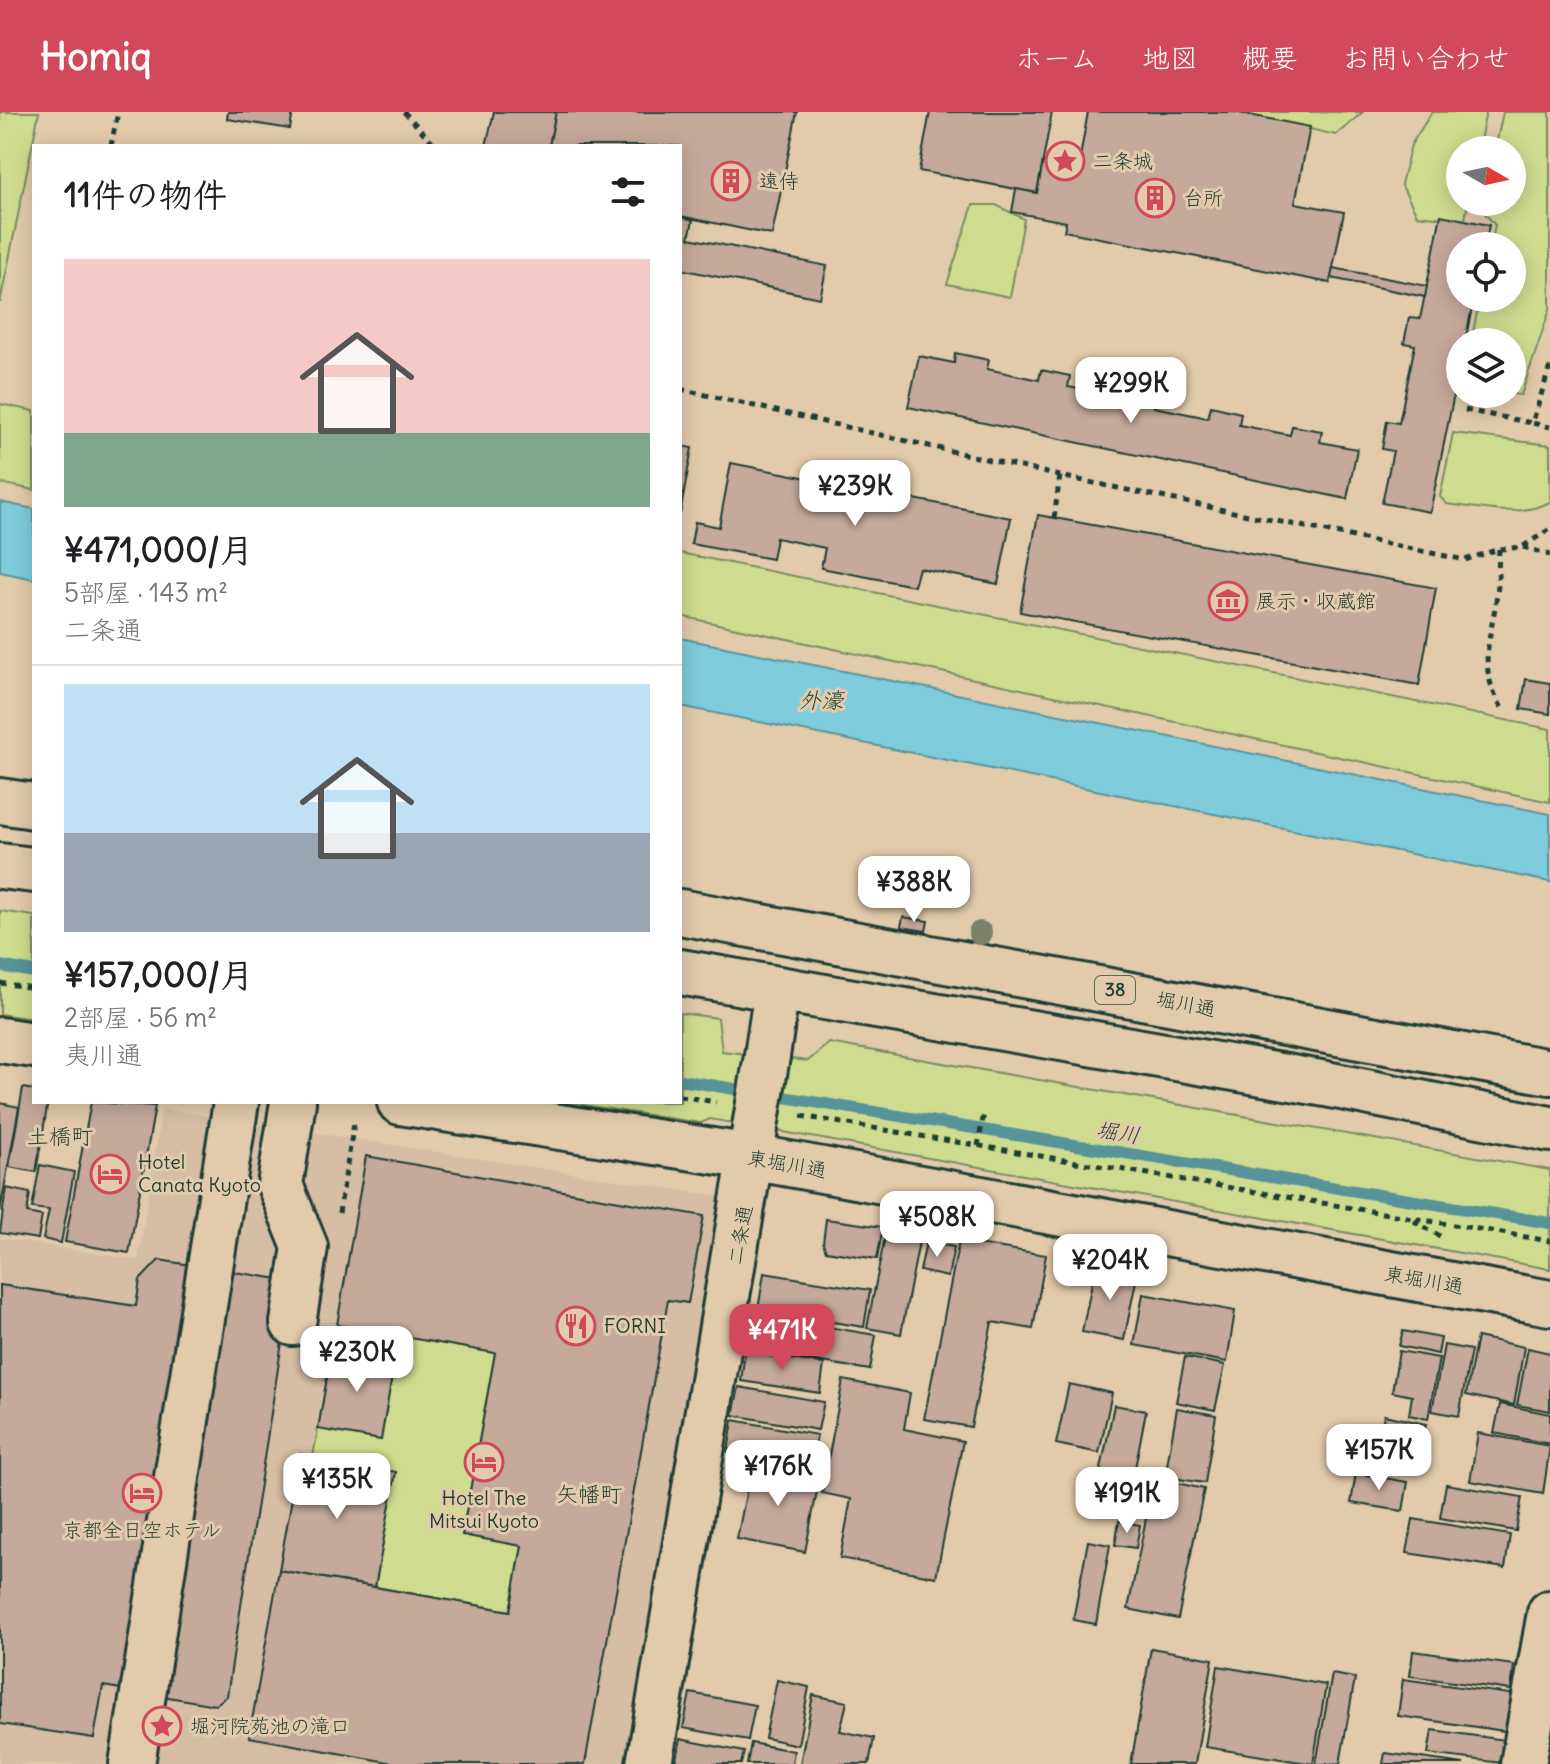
<!DOCTYPE html>
<html lang="ja">
<meta charset="utf-8">
<style>
body{margin:0;font-family:Delius,"Klee One",sans-serif;background:#f2f2f2;color:#202124;height:100vh;display:flex;flex-direction:column;font-size:30px;white-space:nowrap}
*{box-sizing:border-box;margin:0}
p{font-size:26px;color:#757577}
.icon{flex:none;width:44px;height:44px;fill:none;stroke:currentColor;stroke-width:2;stroke-linecap:round;stroke-linejoin:round}
.map{position:relative;flex:1;overflow:hidden}
.side{position:absolute;left:32px;top:32px;width:650px;height:960px;display:flex;flex-direction:column;background:#fff;border-radius:0px;box-shadow:0 4px 20px #0003}
.side>*{flex:none}
.needle{width:52px;rotate:99deg}
.tools{position:absolute;left:1446px;top:24px;display:grid;gap:16px}
.tools a{display:grid;place-items:center;width:80px;height:80px;border-radius:50%;background:#fff;box-shadow:0 4px 20px #0003;font-size:40px}
.price{position:absolute;translate:-50% -68px;padding:0 18px;border-radius:16px;background:#fff;color:#222;font-size:26px;line-height:52px;filter:drop-shadow(0 2px 4px #0008)}
.price::after{content:'';position:absolute;left:50%;top:48px;width:24px;height:18px;margin-left:-12px;background:inherit;clip-path:polygon(0 0,100% 0,50% 100%)}
.price.on{background:#d1495b;color:#fff}
ul{padding:0;list-style:none}
li{display:grid;align-content:center;gap:16px;height:424px;padding:0 32px}
li+li{border-top:2px solid #e0e0e0}
li span{display:grid;place-items:center;height:248px;border-radius:0px;color:#555}
li>.icon{margin-inline-start:auto}
span .icon{width:144px;height:144px;fill:#fffc;stroke-width:1}
li b{font-size:34px}
h2{display:flex;justify-content:space-between;align-items:center;height:96px;padding:0 32px;font-size:34px}
header{display:flex;align-items:center;gap:48px;box-sizing:border-box;height:112px;padding:0 40px;background:#d1495b;color:#fff}
header strong{font-size:38px}
nav{display:flex;gap:44px;margin-inline-start:auto;font-size:28px}
.map>svg:first-child{display:block}
.built{fill:#d5bea4}
.green{fill:#cfdc8f;stroke:#778c62;stroke-width:2}
.water{fill:#7fccdd;stroke:#599399;stroke-width:2}
.lines{fill:none;stroke-linecap:round;stroke-linejoin:round}
.stream{stroke:#599399;stroke-width:12}
.building{fill:#c5a99b;stroke:#1f3d34;stroke-width:2}
.minor-casing{stroke:#1f3d34;stroke-width:50}
.major-casing{stroke:#1f3d34;stroke-width:50}
.path{stroke:#1f3d34;stroke-width:5;stroke-dasharray:6 6;stroke-linecap:butt}
.minor{stroke:#e2cbab;stroke-width:44}
.major{stroke:#e2cbab;stroke-width:44}
.minor-bridge-casing{stroke:#1f3d34;stroke-width:50;stroke-linecap:butt}
.minor-bridge{stroke:#e2cbab;stroke-width:44}
.tree{fill:#7c816c}
.labels{text-anchor:middle;stroke-width:6;stroke-linejoin:round;paint-order:stroke}
.shield{fill:#e2cbab;stroke:#5a6858;stroke-width:2}
.shield-label{font-size:18px;font-weight:bold;fill:#1f3d34}
.poi-label{font-size:20px;fill:#1f3d34;stroke:#e2cbab;text-anchor:start}
.street-label{font-size:20px;fill:#1f3d34;stroke:#e2cbab}
.water-label{font-size:22px;font-style:italic;fill:#24443c;stroke:#e2cbab}
.neighbourhood-label{font-size:22px;fill:#1f3d34;stroke:#e2cbab}
</style>
<header>
<strong>Homiq</strong>
<nav><a>ホーム</a><a>地図</a><a>概要</a><a>お問い合わせ</a></nav>
</header>
<div class="map">
<svg width="1550" height="1652" viewBox="0 0 1550 1652">
<rect width="100%" height="100%" fill="#e2cbab"/>
<filter id="ink" filterUnits="userSpaceOnUse"><feTurbulence type="fractalNoise" baseFrequency=".0125" numOctaves="2"/><feDisplacementMap in="SourceGraphic" scale="16" xChannelSelector="R" yChannelSelector="G"/><feConvolveMatrix kernelMatrix="1 2 1 2 8 2 1 2 1" color-interpolation-filters="sRGB"/></filter>
<g filter="url(#ink)">
<!-- built -->
<polygon class="built" points="162,997 725,1085 627,1652 0,1652 0,1126 138,1148"/>
<!-- green -->
<g class="green">
<polygon points="0,0 39,0 0,191"/>
<polygon points="1234,0 1363,0 1336,23"/>
<polygon points="1432,0 1486,0 1478,38 1460,38 1460,90 1468,90 1465,108 1417,103 1401,72 1411,33"/>
<polygon points="1503,0 1550,0 1550,197 1521,283 1512,282 1512,230 1471,230 1480,186 1512,186 1512,134 1491,134 1495,113 1482,98 1484,90 1512,90 1512,38 1495,38"/>
<polygon points="973,93 996,93 1024,107 1010,185 947,172"/>
<polygon points="0,292 34,299 34,378 0,371"/>
<path d="M1453 321 1550 333V390C1518 406 1481 396 1447 392L1440 385Z"/>
<polygon points="680,441 1550,617 1550,690 680,504"/>
<polygon points="0,799 34,804 34,907 0,902"/>
<polygon points="680,901 718,906 722,939 808,949 829,931 1550,1058 1550,1157 755,1015 710,1007 701,1011 564,990 680,990"/>
<polygon points="337,1213 495,1241 462,1423 522,1434 510,1499 375,1475 395,1360 313,1345"/>
</g>
<!-- water -->
<g class="water">
<polygon points="0,390 34,397 34,467 0,460"/>
<polygon points="680,526 1550,702 1550,770 680,594"/>
</g>
<g class="lines">
<!-- stream -->
<g class="stream">
<polyline points="0,854 34,860"/>
<polyline points="680,968 1550,1111"/>
</g>
</g>
<!-- building -->
<g class="building">
<polygon points="228,0 293,0 290,17 227,7"/>
<polygon points="494,0 556,0 549,34 486,34"/>
<polygon points="556,0 797,0 772,123 680,104 680,34 549,34"/>
<polygon points="930,0 1052,0 1037,81 919,59"/>
<polygon points="1088,0 1234,0 1310,15 1295,91 1344,100 1330,171 1064,119 1066,110 1012,100 1016,77 1037,81 1043,50 1078,57"/>
<polygon points="1441,103 1489,113 1485,134 1460,134 1460,186 1474,186 1465,230 1460,230 1460,253 1430,400 1382,391 1393,339 1382,337 1387,309 1399,311 1415,233 1404,231 1409,206 1420,207"/>
<polygon points="680,105 693,108 689,126 827,154 820,186 680,157"/>
<polygon points="1333,156 1427,174 1425,185 1331,166"/>
<polygon points="955,241 989,248 987,257 1039,268 1041,258 1070,264 1068,275 1126,286 1128,277 1157,283 1154,295 1208,306 1211,294 1241,301 1239,313 1290,323 1292,314 1322,319 1320,330 1357,337 1347,387 908,295 919,244 954,251"/>
<polygon points="680,334 692,336 680,402"/>
<polygon points="731,351 1011,406 998,472 919,456 914,474 821,456 825,436 776,426 772,447 691,432 695,410 719,415"/>
<polygon points="1038,403 1436,476 1419,573 1020,500"/>
<polygon points="1526,567 1550,571 1550,602 1521,597"/>
<polygon points="903,805 928,809 926,819 901,815"/>
<polygon points="23,976 34,978 34,990 48,990 36,1060 9,1055"/>
<polygon points="91,990 155,994 129,1141 65,1130"/>
<polygon points="0,991 19,995 0,1099"/>
<polygon points="366,1044 704,1104 688,1191 668,1188 585,1652 399,1652 249,1625 279,1458 510,1499 522,1434 462,1423 495,1241 337,1213"/>
<polygon points="40,1053 74,1060 61,1131 43,1127 49,1098 32,1096"/>
<polygon points="6,1076 30,1081 27,1101 42,1104 38,1127 0,1121"/>
<polygon points="826,1107 883,1115 877,1147 826,1139 823,1131"/>
<polygon points="885,1124 919,1130 901,1222 867,1216"/>
<polygon points="959,1129 1046,1143 1033,1217 992,1210 971,1315 924,1307"/>
<polygon points="926,1130 954,1135 948,1165 920,1159"/>
<polygon points="159,1148 279,1167 290,1179 227,1584 215,1593 103,1574 94,1626 0,1612 0,1173 136,1194 140,1168"/>
<polygon points="1096,1151 1138,1159 1124,1228 1082,1220"/>
<polygon points="764,1161 870,1178 864,1215 758,1198"/>
<polygon points="1143,1182 1235,1199 1227,1250 1134,1233"/>
<polygon points="756,1203 876,1223 870,1258 750,1238"/>
<polygon points="1403,1219 1441,1226 1438,1242 1399,1234"/>
<polygon points="1477,1225 1524,1235 1514,1293 1466,1283"/>
<polygon points="1444,1233 1471,1238 1459,1304 1432,1299"/>
<polygon points="1528,1236 1550,1241 1550,1299 1517,1293"/>
<polygon points="332,1237 395,1247 381,1328 318,1317"/>
<polygon points="1399,1239 1439,1246 1428,1307 1409,1303 1412,1284 1392,1280"/>
<polygon points="745,1240 824,1252 820,1281 741,1269"/>
<polygon points="1185,1245 1225,1253 1215,1298 1176,1290"/>
<polygon points="843,1268 910,1281 904,1317 963,1329 936,1465 840,1446 851,1387 822,1381"/>
<polygon points="1069,1272 1112,1281 1099,1341 1056,1332"/>
<polygon points="739,1275 824,1290 818,1318 733,1303"/>
<polygon points="1500,1292 1550,1302 1550,1332 1494,1321"/>
<polygon points="1114,1293 1146,1299 1126,1403 1093,1396"/>
<polygon points="1177,1296 1216,1303 1205,1371 1165,1365"/>
<polygon points="1384,1303 1426,1312 1417,1356 1375,1348"/>
<polygon points="733,1308 817,1323 811,1356 728,1340"/>
<polygon points="1478,1321 1550,1334 1543,1382 1470,1369"/>
<polygon points="300,1342 396,1360 375,1475 279,1458"/>
<polygon points="752,1351 820,1364 805,1440 737,1427"/>
<polygon points="1356,1361 1408,1370 1403,1399 1351,1391"/>
<polygon points="1154,1366 1204,1377 1178,1507 1128,1497"/>
<polygon points="1446,1372 1522,1385 1516,1419 1440,1406"/>
<polygon points="1413,1407 1510,1423 1505,1456 1407,1441"/>
<polygon points="1119,1409 1140,1413 1136,1436 1115,1433"/>
<polygon points="1088,1429 1110,1433 1096,1512 1073,1508"/>
<polygon points="1151,1536 1213,1547 1195,1652 1131,1652"/>
<polygon points="1413,1539 1514,1553 1511,1578 1410,1564"/>
<polygon points="1218,1554 1326,1573 1313,1652 1205,1635"/>
<polygon points="1332,1562 1355,1566 1340,1652 1316,1652"/>
<polygon points="1403,1567 1517,1583 1512,1620 1398,1604"/>
<polygon points="777,1568 809,1575 798,1633 765,1626"/>
<polygon points="690,1581 755,1593 748,1628 683,1616"/>
<polygon points="813,1583 847,1590 840,1619 874,1626 869,1652 800,1652"/>
<polygon points="1432,1618 1513,1629 1510,1652 1428,1642"/>
<polygon points="680,1627 744,1640 741,1652 675,1652"/>
<polygon points="751,1631 794,1639 792,1652 747,1652"/>
<polygon points="1385,1641 1464,1652 1383,1652"/>
</g>
<g class="lines">
<defs>
<g id="minor">
<polyline points="0,928 34,933"/>
<polyline points="767,944 777,877"/>
<polyline points="293,990 280,1073 305,1135 293,1211"/>
<polyline points="400,990 751,1045 1550,1191"/>
<polyline points="132,1652 236,990"/>
<polyline points="649,1652 755,1017"/>
<polyline points="1523,1652 1550,1501"/>
</g>
<g id="major">
<polyline points="0,689 34,694"/>
<polyline points="0,754 34,758"/>
<polyline points="680,800 1550,960"/>
<polyline points="680,860 1326,972 1550,1017"/>
</g>
</defs>
<!-- minor casing -->
<use href="#minor" class="minor-casing"/>
<!-- major casing -->
<use href="#major" class="major-casing"/>
<!-- path -->
<g class="path">
<polyline points="404,0 436,34"/>
<polyline points="111,34 118,0"/>
<polyline points="1550,255 1532,311 1550,315"/>
<polyline points="680,277 1060,364 1465,448 1499,437 1522,435 1550,417"/>
<polyline points="1465,298 1532,311"/>
<polyline points="1054,406 1060,364"/>
<polyline points="1523,435 1550,443"/>
<path d="M1499 437C1498 452 1499 467 1497 482 1491 530 1475 554 1504 599"/>
<polyline points="0,871 34,876"/>
<polyline points="680,984 716,990"/>
<polyline points="801,1004 1550,1129"/>
<polyline points="978,1034 984,1001"/>
<polyline points="339,1101 354,1011"/>
<polyline points="1414,1109 1440,1124"/>
</g>
<!-- minor -->
<use href="#minor" class="minor"/>
<!-- major -->
<use href="#major" class="major"/>
<defs>
<polyline id="minor-bridge" points="755,1015 767,944"/>
</defs>
<!-- minor-bridge casing -->
<use href="#minor-bridge" class="minor-bridge-casing"/>
<!-- minor-bridge -->
<use href="#minor-bridge" class="minor-bridge"/>
</g>
<!-- trees -->
<circle class="tree" cx="980" cy="821" r="12"/>
</g>
<!-- icons -->
<defs>
<symbol id="sight-ring" viewBox="-11 -11 22 22"><circle r="9.5" fill="#e2cbab" stroke="#d1495b" stroke-width="1.5"/><path d="M0-6L1.8-2.2L6-1.7L2.9 1.2L3.7 5.4L0 3.3L-3.7 5.4L-2.9 1.2L-6-1.7L-1.8-2.2Z" fill="#d1495b"/></symbol>
<symbol id="building-ring" viewBox="-11 -11 22 22"><circle r="9.5" fill="#e2cbab" stroke="#d1495b" stroke-width="1.5"/><path d="M-4-6H4V6H1V3H-1V6H-4ZM-2.5-4.3h1.7v1.8h-1.7ZM.8-4.3h1.7v1.8H.8ZM-2.5-1h1.7V.8h-1.7ZM.8-1h1.7V.8H.8Z" fill="#d1495b"/></symbol>
<symbol id="museum-ring" viewBox="-11 -11 22 22"><circle r="9.5" fill="#e2cbab" stroke="#d1495b" stroke-width="1.5"/><path d="M0-6L6-3V-2H-6V-3ZM-5-1h2V3h-2ZM-1-1h2V3h-2ZM3-1h2V3H3ZM-6 4H6V6H-6Z" fill="#d1495b"/></symbol>
<symbol id="hotel-ring" viewBox="-11 -11 22 22"><circle r="9.5" fill="#e2cbab" stroke="#d1495b" stroke-width="1.5"/><path d="M-6-4.5h1.5V1H6V5H4.5V3h-9V5H-6ZM-4 0a1.8 1.8 0 1 1 3.6 0ZM.5 0V-2.5h3Q6-2.5 6 0Z" fill="#d1495b"/></symbol>
<symbol id="restaurant-ring" viewBox="-11 -11 22 22"><circle r="9.5" fill="#e2cbab" stroke="#d1495b" stroke-width="1.5"/><path d="M-5-6h1v4h1v-4h1v4h1v-4h1v5L-1.5 .5V6h-2V.5L-5-1ZM5-6V6H3V1.5H1.5Q1.5-4 5-6Z" fill="#d1495b"/></symbol>
</defs>
<g fill-rule="evenodd">
<use href="#sight-ring" x="1043" y="27" width="44" height="44"/>
<use href="#building-ring" x="709" y="47" width="44" height="44"/>
<use href="#building-ring" x="1133" y="64" width="44" height="44"/>
<use href="#museum-ring" x="1206" y="467" width="44" height="44"/>
<use href="#hotel-ring" x="88" y="1040" width="44" height="44"/>
<use href="#restaurant-ring" x="554" y="1192" width="44" height="44"/>
<use href="#hotel-ring" x="462" y="1328" width="44" height="44"/>
<use href="#hotel-ring" x="120" y="1359" width="44" height="44"/>
<use href="#sight-ring" x="140" y="1592" width="44" height="44"/>
</g>
<g class="labels">
<!-- shield labels -->
<rect class="shield" x="1095" y="864" width="40" height="28" rx="6"/>
<g class="shield-label">
<text x="1115" y="884">38</text>
</g>
<!-- poi labels -->
<g class="poi-label">
<text x="1093" y="56">二条城</text>
<text x="759" y="76">遠侍</text>
<text x="1183" y="93">台所</text>
<text x="1256" y="496">展示・収蔵館</text>
<text x="138" y="1057">Hotel<tspan x="138" dy="23">Canata Kyoto</tspan></text>
<text x="604" y="1221">FORNI</text>
<text x="484" y="1393" text-anchor="middle">Hotel The<tspan x="484" dy="23">Mitsui Kyoto</tspan></text>
<text x="142" y="1425" text-anchor="middle">京都全日空ホテル</text>
<text x="190" y="1621">堀河院苑池の滝口</text>
</g>
<!-- street labels -->
<g class="street-label">
<text transform="translate(1186 892) rotate(11)" y="7">堀川通</text>
<text transform="translate(787 1052) rotate(10)" y="7">東堀川通</text>
<text transform="translate(740 1123) rotate(-80)" y="7">二条通</text>
<text transform="translate(1424 1168) rotate(10)" y="7">東堀川通</text>
</g>
<!-- water labels -->
<g class="water-label">
<text x="821" y="596">外濠</text>
<text transform="translate(1118 1020) rotate(9)" y="8">堀川</text>
</g>
<!-- neighbourhood labels -->
<g class="neighbourhood-label">
<text x="60" y="1032">土橋町</text>
<text x="589" y="1390">矢幡町</text>
</g>
</g>
</svg>
<div class="tools">
<a><svg class="needle" viewBox="-14 -14 28 28"><path d="M0-13l5 13h-10z" fill="#e53935"/><path d="M0 13l5-13h-10z" fill="#757577"/></svg></a>
<a><svg class="icon" aria-label="locate" viewBox="0 0 24 24"><circle cx="12" cy="12" r="6"/><path d="M12 2v4M12 18v4M2 12h4M18 12h4"/></svg></a>
<a><svg class="icon" aria-label="layers" viewBox="0 0 24 24"><path d="M12 4l9 5-9 5-9-5zM3 14l9 5 9-5"/></svg></a>
</div>
<b class="price" style="left:1131px;top:313px">¥299K</b>
<b class="price" style="left:855px;top:416px">¥239K</b>
<b class="price" style="left:914px;top:812px">¥388K</b>
<b class="price" style="left:937px;top:1147px">¥508K</b>
<b class="price" style="left:1110px;top:1190px">¥204K</b>
<b class="price on" style="left:782px;top:1260px">¥471K</b>
<b class="price" style="left:357px;top:1282px">¥230K</b>
<b class="price" style="left:1379px;top:1380px">¥157K</b>
<b class="price" style="left:778px;top:1396px">¥176K</b>
<b class="price" style="left:337px;top:1409px">¥135K</b>
<b class="price" style="left:1127px;top:1423px">¥191K</b>
<section class="side">
<h2>11件の物件<svg class="icon" aria-label="filters" viewBox="0 0 24 24"><path d="M4 7h16M4 17h16"/><circle cx="9" cy="7" r="2"/><circle cx="15" cy="17" r="2"/></svg></h2>
<ul>
<li><span style="background:linear-gradient(#f6c9c9 70%,#7fa58c 0)"><svg class="icon" aria-label="home" viewBox="0 0 24 24"><path d="M3 11l9-7 9 7M6 9v11h12V9"/></svg></span><div><b>¥471,000/月</b><p>5部屋 · 143 m²</p><p>二条通</p></div></li>
<li><span style="background:linear-gradient(#bfe0f5 60%,#9aa5b1 0)"><svg class="icon" aria-label="home" viewBox="0 0 24 24"><path d="M3 11l9-7 9 7M6 9v11h12V9"/></svg></span><div><b>¥157,000/月</b><p>2部屋 · 56 m²</p><p>夷川通</p></div></li>
</ul>
</section>
</div>
